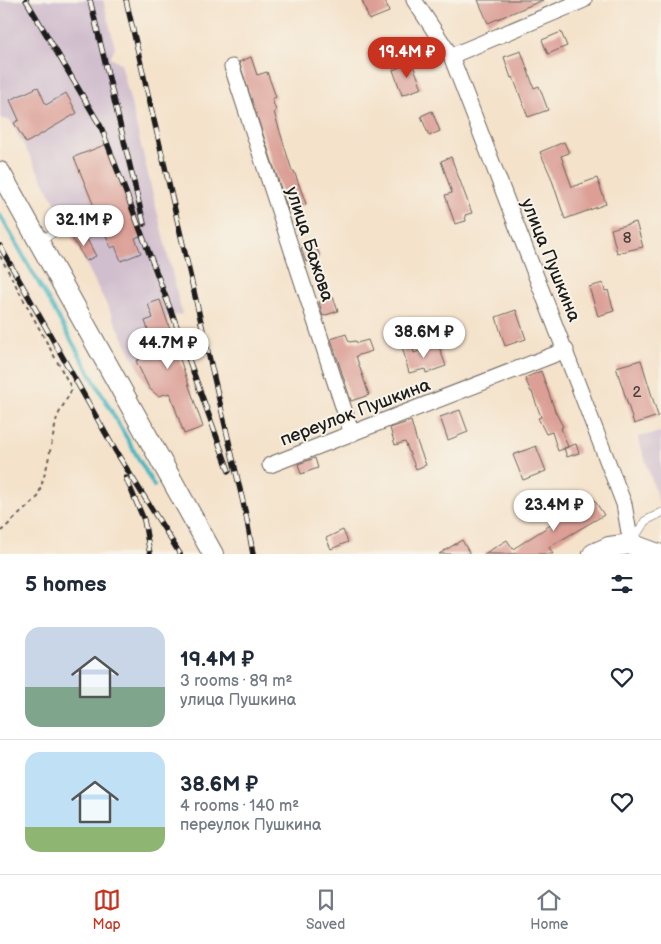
<!DOCTYPE html>
<meta charset="utf-8">
<style>
body{margin:0;font-family:"Balsamiq Sans",sans-serif;background:#f2f2f3;color:#1f2937;height:100vh;display:flex;flex-direction:column;font-size:19px;white-space:nowrap}
*{box-sizing:border-box;margin:0}
p{font-size:16px;color:#747a83}
.icon{flex:none;width:28px;height:28px;fill:none;stroke:currentColor;stroke-width:2;stroke-linecap:round;stroke-linejoin:round}
.map{position:relative;height:554px;overflow:hidden}
.side{display:flex;flex-direction:column;background:#fff;flex:1}
.side>*{flex:none}
.price{position:absolute;translate:-50% -42px;padding:0 11px;border-radius:18px;background:#fff;color:#222;font-size:16px;line-height:32px;filter:drop-shadow(0 1px 2px #0008)}
.price::after{content:'';position:absolute;left:50%;top:30px;width:15px;height:11px;margin-left:-8px;background:inherit;clip-path:polygon(0 0,100% 0,50% 100%)}
.price.active{background:#c8321e;color:#fff}
ul{padding:0;list-style:none}
li{display:flex;align-items:center;gap:15px;height:125px;padding:0 25px}
li+li{border-top:1px solid #e0e1e3}
li span{display:grid;place-items:center;flex:none;width:140px;height:100px;border-radius:15px;color:#555}
li>.icon{margin-inline-start:auto}
span .icon{width:60px;height:60px;fill:#fffc;stroke-width:1}
li b{font-size:21px}
h2{display:flex;justify-content:space-between;align-items:center;height:60px;padding:0 25px;font-size:21px}
.tabs{display:flex;justify-content:space-around;align-items:center;height:70px;border-top:1px solid #e0e1e3;background:#fff;font-size:14px;color:#747a83}
.tabs a{display:grid;justify-items:center;gap:2px}
.tabs .active{color:#c8321e}
.map>svg:first-child{display:block}
.industrial{fill:#d0bdcd}
.lines{fill:none;stroke-linecap:round;stroke-linejoin:round}
.stream{stroke:#47b5c1;stroke-width:4}
.building{fill:#db9f96}
.service-casing{stroke:#686159;stroke-width:9}
.minor-casing{stroke:#686159;stroke-width:17}
.secondary-casing{stroke:#686159;stroke-width:22}
.path{stroke:#686159;stroke-width:2;stroke-dasharray:4 4;stroke-linecap:butt}
.service{stroke:#fff;stroke-width:8}
.minor{stroke:#fff;stroke-width:15}
.secondary{stroke:#fff;stroke-width:20}
.rail-casing{stroke:#1c1c1c;stroke-width:5.5}
.rail{stroke:#f7f3e8;stroke-width:4;stroke-dasharray:11;stroke-linecap:butt}
.labels{text-anchor:middle;stroke-width:4;stroke-linejoin:round;paint-order:stroke}
.number-label{font-size:15px;fill:#4c3d3a}
.street-label{font-size:18px;fill:#1c1c1c;stroke:#f7f3e8}
</style>
<div class="map">
<svg width="661" height="554" viewBox="0 0 661 554">
<rect width="100%" height="100%" fill="#f7f3e8"/>
<filter id="ink" filterUnits="userSpaceOnUse"><feTurbulence type="fractalNoise" baseFrequency=".02" numOctaves="2"/><feDisplacementMap in="SourceGraphic" scale="10" xChannelSelector="R" yChannelSelector="G"/><feConvolveMatrix kernelMatrix="1 2 1 2 8 2 1 2 1" color-interpolation-filters="sRGB"/></filter>
<filter id="wash" filterUnits="userSpaceOnUse"><feTurbulence type="fractalNoise" baseFrequency=".0096" numOctaves="4" result="noise"/><feDisplacementMap in="SourceGraphic" scale="20" xChannelSelector="R" yChannelSelector="G"/><feGaussianBlur stdDeviation="1.12" result="paint"/><feColorMatrix in="noise" values="0 0 0 0 0 0 0 0 0 0 0 0 0 0 0 0 0 1.4 0 .05"/><feComposite in="paint" operator="in"/></filter>
<g filter="url(#wash)">
<rect width="100%" height="100%" fill="#f4e2ca"/>
<!-- industrial -->
<g class="industrial">
<polygon points="0,0 103,0 115,47 110,58 121,63 182,314 166,318 203,426 184,433 170,393 158,396 149,389 58,208 10,120 2,119 0,115"/>
<polygon points="661,432 661,509 638,437"/>
</g>
<g class="lines">
<!-- stream -->
<polyline class="stream" points="0,215 154,486"/>
</g>
<g id="blocks">
<!-- building -->
<g class="building">
<polygon points="362,0 385,0 389,12 369,20"/>
<polygon points="478,0 543,0 488,23"/>
<polygon points="561,32 567,46 548,54 542,40"/>
<polygon points="521,51 534,88 539,86 548,110 528,117 513,77 511,78 504,57"/>
<polygon points="251,57 257,75 267,72 276,97 272,99 276,111 274,112 292,171 294,171 306,204 288,210 239,62"/>
<polygon points="412,63 422,88 402,95 393,70"/>
<polygon points="38,87 46,105 66,93 77,113 26,143 14,123 19,120 10,100"/>
<polygon points="432,111 440,131 429,136 421,116"/>
<polygon points="564,142 569,153 561,156 572,187 597,178 606,204 565,219 551,177 540,152"/>
<polygon points="107,144 143,235 135,238 141,253 121,261 115,246 111,248 74,157"/>
<polygon points="451,157 472,213 465,215 466,221 455,224 445,195 452,193 441,161"/>
<polygon points="636,222 643,247 617,253 611,229"/>
<polygon points="83,232 96,256 86,261 72,238"/>
<polygon points="315,243 320,257 306,262 301,248"/>
<polygon points="603,283 605,291 608,290 614,311 598,316 589,287"/>
<polygon points="333,297 338,311 323,316 319,302"/>
<polygon points="160,300 203,427 184,434 170,393 158,396 149,388 136,361 155,351 145,321 153,318 148,304"/>
<polygon points="516,310 526,339 505,346 496,317"/>
<polygon points="346,334 349,342 356,341 357,343 368,340 372,351 356,356 369,395 351,401 331,339"/>
<polygon points="412,344 414,353 438,344 446,366 426,373 425,369 409,373 402,346"/>
<polygon points="641,360 658,416 634,424 616,367"/>
<polygon points="541,371 555,411 563,427 561,428 568,447 558,451 552,432 546,434 538,418 541,417 532,392 531,392 525,378"/>
<polygon points="460,410 468,432 448,440 440,417"/>
<polygon points="411,421 416,439 426,465 416,469 405,442 395,445 390,428"/>
<polygon points="576,444 579,453 567,457 564,448"/>
<polygon points="536,446 546,471 523,480 513,455"/>
<polygon points="315,458 318,468 301,474 298,464"/>
<polygon points="593,498 604,515 549,547 553,554 484,554 507,540 513,549"/>
<polygon points="343,530 348,542 331,549 326,538"/>
<polygon points="462,540 470,554 439,554"/>
</g>
</g>
</g>
<g filter="url(#ink)">
<use href="#blocks" fill-opacity="0" stroke="#686159" stroke-width="1"/>
<g class="lines">
<defs>
<g id="service">
<polyline points="39,241 67,225"/>
<polyline points="632,542 645,521 661,513"/>
</g>
<g id="minor">
<polyline points="414,0 451,56 624,504 631,544"/>
<polyline points="451,56 584,0"/>
<polyline points="232,67 352,434"/>
<polyline points="270,465 566,350"/>
</g>
<g id="secondary">
<polyline points="0,172 213,554"/>
<polyline points="593,554 609,547 631,544 658,554"/>
</g>
</defs>
<!-- service casing -->
<use href="#service" class="service-casing"/>
<!-- minor casing -->
<use href="#minor" class="minor-casing"/>
<!-- secondary casing -->
<use href="#secondary" class="secondary-casing"/>
<!-- path -->
<polyline class="path" points="0,256 72,389 57,417 47,466 38,497 0,532"/>
<!-- service -->
<use href="#service" class="service"/>
<!-- minor -->
<use href="#minor" class="minor"/>
<!-- secondary -->
<use href="#secondary" class="secondary"/>
<defs>
<g id="rail">
<polyline points="26,0 101,127 173,316 229,471"/>
<polyline points="90,0 144,224"/>
<polyline points="126,0 246,515 253,554"/>
<polyline points="0,246 115,450 180,554"/>
<polyline points="126,478 144,520 150,554"/>
</g>
</defs>
<!-- rail casing -->
<use href="#rail" class="rail-casing"/>
<!-- rail -->
<use href="#rail" class="rail"/>
</g>
</g>
<g class="labels">
<!-- number labels -->
<g class="number-label">
<text x="627" y="243">8</text>
<text x="637" y="397">2</text>
</g>
<!-- street labels -->
<g class="street-label">
<text transform="translate(310 244) rotate(72)" y="6">улица Бажова</text>
<text transform="translate(551 260) rotate(68)" y="6">улица Пушкина</text>
<text transform="translate(355 412) rotate(-21)" y="6">переулок Пушкина</text>
</g>
</g>
</svg>
<b class="price active" style="left:407px;top:79px">19.4M ₽</b>
<b class="price" style="left:84px;top:247px">32.1M ₽</b>
<b class="price" style="left:424px;top:359px">38.6M ₽</b>
<b class="price" style="left:168px;top:370px">44.7M ₽</b>
<b class="price" style="left:554px;top:532px">23.4M ₽</b>
</div>
<section class="side">
<h2>5 homes<svg class="icon" aria-label="filters" viewBox="0 0 24 24"><path d="M4 7h16M4 17h16"/><circle cx="9" cy="7" r="2"/><circle cx="15" cy="17" r="2"/></svg></h2>
<ul>
<li><span style="background:linear-gradient(#c9d6e8 60%,#7fa58c 0)"><svg class="icon" aria-label="home" viewBox="0 0 24 24"><path d="M3 11l9-7 9 7M6 9v11h12V9"/></svg></span><div><b>19.4M ₽</b><p>3 rooms · 89 m²</p><p>улица Пушкина</p></div><svg class="icon" aria-label="heart" viewBox="0 0 24 24"><path d="M12 20l-8-8c-3-5 5-10 8-4 3-6 11-1 8 4z"/></svg></li>
<li><span style="background:linear-gradient(#bfe0f5 75%,#8fb573 0)"><svg class="icon" aria-label="home" viewBox="0 0 24 24"><path d="M3 11l9-7 9 7M6 9v11h12V9"/></svg></span><div><b>38.6M ₽</b><p>4 rooms · 140 m²</p><p>переулок Пушкина</p></div><svg class="icon" aria-label="heart" viewBox="0 0 24 24"><path d="M12 20l-8-8c-3-5 5-10 8-4 3-6 11-1 8 4z"/></svg></li>
</ul>
</section>
<nav class="tabs">
<a class="active"><svg class="icon" aria-label="map" viewBox="0 0 24 24"><path d="M3 6l6-2 6 2 6-2v14l-6 2-6-2-6 2zM9 4v14M15 6v14"/></svg>Map</a>
<a><svg class="icon" aria-label="saved" viewBox="0 0 24 24"><path d="M7 4h10v16l-5-4-5 4z"/></svg>Saved</a>
<a><svg class="icon" aria-label="home" viewBox="0 0 24 24"><path d="M3 11l9-7 9 7M6 9v11h12V9"/></svg>Home</a>
</nav>
